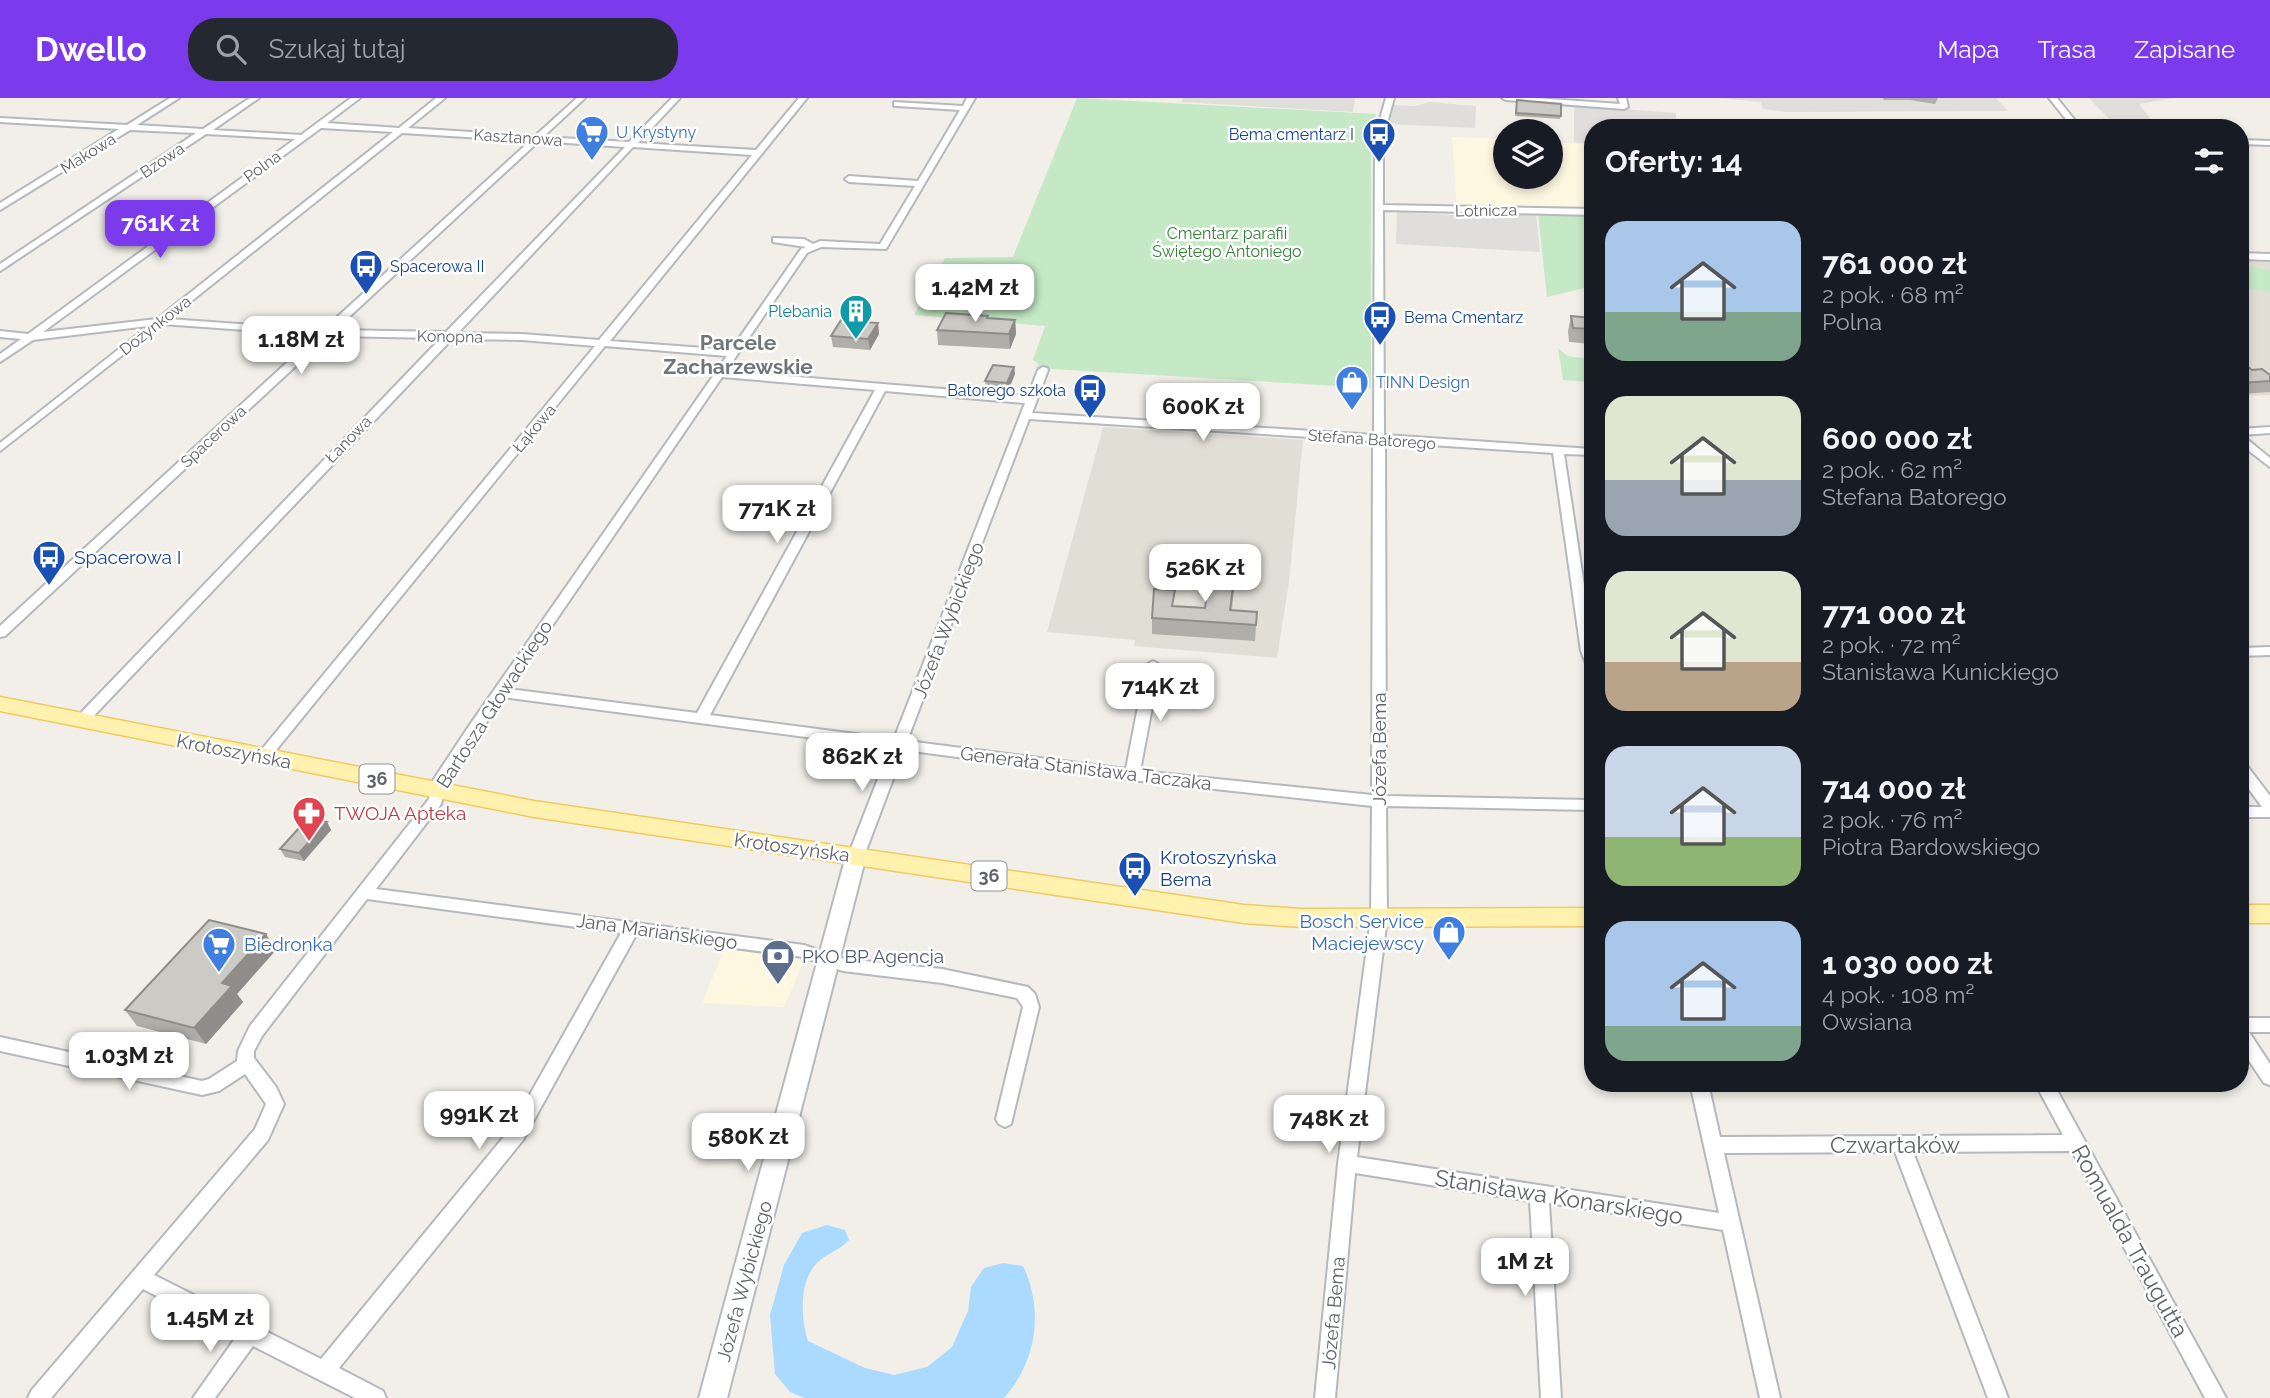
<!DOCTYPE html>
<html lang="pl">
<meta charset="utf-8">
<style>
body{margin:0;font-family:Raleway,sans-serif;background:#242831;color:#f1f3f6;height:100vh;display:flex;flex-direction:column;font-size:26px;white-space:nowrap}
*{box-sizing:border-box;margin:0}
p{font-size:23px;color:#9ea1a6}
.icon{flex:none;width:38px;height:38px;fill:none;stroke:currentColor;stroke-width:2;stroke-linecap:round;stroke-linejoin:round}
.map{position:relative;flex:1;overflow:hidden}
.panel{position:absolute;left:1584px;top:21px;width:665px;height:973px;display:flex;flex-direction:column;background:#171b24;border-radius:28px;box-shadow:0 4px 10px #0003}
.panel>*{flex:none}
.fabs{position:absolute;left:1493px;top:21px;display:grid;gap:14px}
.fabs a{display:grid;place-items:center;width:70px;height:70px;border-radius:50%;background:#171b24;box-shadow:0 4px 10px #0003;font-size:35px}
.price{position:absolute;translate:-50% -60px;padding:0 16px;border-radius:14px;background:#fff;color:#222;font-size:23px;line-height:46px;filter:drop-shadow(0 2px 4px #0008)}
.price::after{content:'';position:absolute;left:50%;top:42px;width:21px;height:16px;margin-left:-10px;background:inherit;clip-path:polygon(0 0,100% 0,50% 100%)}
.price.selected{background:#7c3aed;color:#fff}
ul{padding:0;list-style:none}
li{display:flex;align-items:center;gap:21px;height:175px;padding:0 21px}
li span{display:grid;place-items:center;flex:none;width:196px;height:140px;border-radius:21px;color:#555}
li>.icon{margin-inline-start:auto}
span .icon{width:84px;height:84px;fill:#fffc;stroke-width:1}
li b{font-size:30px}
h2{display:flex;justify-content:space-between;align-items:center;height:84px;padding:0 21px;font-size:30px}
header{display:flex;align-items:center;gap:42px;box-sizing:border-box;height:98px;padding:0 35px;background:#7c3aed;color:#fff}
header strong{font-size:33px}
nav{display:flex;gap:38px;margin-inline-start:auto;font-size:24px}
.search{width:490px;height:63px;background:#242831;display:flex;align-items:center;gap:18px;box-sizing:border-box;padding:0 24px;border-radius:28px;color:#9ea1a6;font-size:26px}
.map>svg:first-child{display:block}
.commercial{fill:#fef7e0}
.industrial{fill:#e0deda}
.education{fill:#e1ded6}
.green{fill:#c5e8c5}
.water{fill:#aadaff}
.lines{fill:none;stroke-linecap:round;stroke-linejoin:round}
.street-casing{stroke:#b5b8bc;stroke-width:4}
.secondary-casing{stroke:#b6babf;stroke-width:4}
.primary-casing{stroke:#f2c960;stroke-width:3}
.street{fill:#fff;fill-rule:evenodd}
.secondary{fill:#fff;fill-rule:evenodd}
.primary{fill:#fff2af;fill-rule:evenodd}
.wall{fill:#afaea9}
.shaded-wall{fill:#8f8d8a}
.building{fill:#cccac5;stroke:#8f8d8a;stroke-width:2}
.labels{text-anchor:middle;stroke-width:5;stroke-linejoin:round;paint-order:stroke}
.far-shop-label{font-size:16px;fill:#366cbe;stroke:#fff;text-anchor:start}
.far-transit-label{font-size:16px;fill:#164399;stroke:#fff;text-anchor:end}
.far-street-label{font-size:16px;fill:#5f6368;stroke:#fff}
.far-park-label{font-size:16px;fill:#348238;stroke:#fff}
.far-culture-label{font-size:16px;fill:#0d838f;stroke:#fff;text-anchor:end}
.shield{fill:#fff;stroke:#8f9295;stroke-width:2}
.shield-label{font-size:18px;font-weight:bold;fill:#5f6368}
.transit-label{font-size:19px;fill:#164399;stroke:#fff;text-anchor:start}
.street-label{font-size:19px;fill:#5f6368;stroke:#fff}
.health-label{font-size:19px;fill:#be3a42;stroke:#fff;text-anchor:start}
.shop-label{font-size:19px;fill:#366cbe;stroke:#fff;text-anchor:end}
.service-label{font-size:19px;fill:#4e5e75;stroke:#fff;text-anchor:start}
.far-district-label{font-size:21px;font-weight:bold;fill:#70757a;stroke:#fff}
.near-street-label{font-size:23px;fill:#5f6368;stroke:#fff}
</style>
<header>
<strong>Dwello</strong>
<div class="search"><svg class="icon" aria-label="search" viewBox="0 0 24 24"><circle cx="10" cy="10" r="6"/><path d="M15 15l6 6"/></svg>Szukaj tutaj</div>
<nav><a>Mapa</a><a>Trasa</a><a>Zapisane</a></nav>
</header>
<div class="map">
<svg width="2270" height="1300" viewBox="0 0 2270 1300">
<rect width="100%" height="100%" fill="#f1efe8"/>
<!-- commercial -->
<g class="commercial">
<polygon points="1452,39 1505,41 1505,79 1550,79 1551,44 1592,47 1592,111 1534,108 1457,110"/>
<polygon points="725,850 804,862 784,909 702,905"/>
</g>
<!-- industrial -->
<g class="industrial">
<polygon points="1183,0 1355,0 1353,14 1181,4"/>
<polygon points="1720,0 1996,0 2008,13 1785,14 1763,11 1761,4"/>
<polygon points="2089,0 2174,0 2139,6 2154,26 2111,23"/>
<polygon points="1429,4 1476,8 1475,30 1388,26 1392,7 1415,8"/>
<polygon points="1582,8 1676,15 1675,30 1592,30 1592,46 1574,44 1574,10"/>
<polygon points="1397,114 1450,117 1536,115 1540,154 1396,146"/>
</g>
<!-- education -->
<g class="education">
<polygon points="2240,162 2270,163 2270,297 2240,298"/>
<polygon points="1103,329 1303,342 1289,484 1277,560 1134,548 1135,542 1047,534"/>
</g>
<!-- green -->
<g class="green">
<polygon points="1077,0 1376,16 1371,32 1371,290 1036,270 1039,266 1033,262 1045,228 914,217 945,160 1013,159"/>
<polygon points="1538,115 1592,118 1592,188 1547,199"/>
<polygon points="2240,166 2270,173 2270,193 2240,191"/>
<polygon points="1558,250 1567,258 1592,261 1592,284 1563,282"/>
</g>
<!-- water -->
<path class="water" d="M827 1127 845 1132 849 1142C840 1152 827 1155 818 1164 798 1183 801 1221 808 1243L865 1270 894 1277 927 1269 952 1249 968 1213 971 1189 984 1170 1003 1165 1023 1168C1044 1212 1037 1263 1004 1300H805L790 1294 775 1276 770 1217 784 1167 802 1135Z"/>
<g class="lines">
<defs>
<g id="street">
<path d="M170 0H179L137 27 203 31 250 0H259L213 32 301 37 351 0H360L327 25 399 30 436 0H445L408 30 535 38 577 0H585L543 39 629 44 672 0H680L638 45 756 52 799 0H807L610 243 731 252 801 151 806 149 773 144V140L804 141 813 146 820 143 880 146 915 88 849 84 845 81 849 78 918 83 960 12 897 8H894V4L963 8 967 0H975L886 151 821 149 807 155 726 273 1028 298 1038 272 1043 269 1047 270 1048 272 1032 315 1374 337 1375 39 1386 0H1394L1383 39V107L1592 111V117L1383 112 1384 337 1592 351V357L1564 356 1592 540V569L1587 568 1581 553 1553 355 1385 344 1386 698 1592 702V712L1386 708 1387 820 1357 1059 1719 1115 1690 985H1708L1720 1039 2063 1037 2035 985H2053L2226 1300H2205L2072 1053 1913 1054 2008 1300H1988L1895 1054 1724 1055 1780 1300H1760L1723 1132 1549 1105 1561 1300H1541L1530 1103 1355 1075 1335 1300H1315L1338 1066 1371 820 1372 708 1132 682 904 652 864 758 861 762H851L848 758 890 650 503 599 446 685 441 706 376 791 804 847 844 861 942 871 1028 889 1035 896 1039 909 1011 1026 1005 1029 999 1026 996 1021 1023 909 1017 900 942 885 843 873 803 859 636 837 523 1042 339 1270 383 1293 386 1300H355L253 1248 215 1300H193L236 1239 143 1191 51 1300H28L31 1293 255 1031 266 1006 245 976 219 993 202 997 0 953V939L202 983 209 981 237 963 238 953 250 928 429 701 432 684 467 631 727 258 605 248 268 662H258L256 659 258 656 595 248 522 242 452 241 86 626H76L74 623 76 620 441 240 328 238 5 538 0 539V528L317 237 162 226 0 353V345L148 228 33 242 0 264V256L21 241 0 239V233L28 236 295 41 206 36 0 173V166L196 35 130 32 0 112V105L119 31 0 24V20L127 27ZM321 30 393 34 157 221 43 234ZM402 35 530 43 323 232 169 221ZM539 43 625 49 446 234 335 232ZM633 49 752 57 599 242 522 236 458 235ZM722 279 875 292 697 615 509 591ZM885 293 1025 305 894 641 710 617ZM1029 321 1373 343 1372 697 1140 673 1160 567 1153 563 1146 567 1126 671 907 643ZM367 801 621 835 511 1030 321 1261 154 1177 268 1042 284 1006 276 989 254 960V953L262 938Z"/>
<polygon points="1502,0 1536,0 1620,6 1618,0 1626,0 1628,9 1624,11 1506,2"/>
<polygon points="2049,0 2057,0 2081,30 2073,30"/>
<polygon points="2240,42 2270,43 2270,47 2240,46"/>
<polygon points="2240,155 2270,156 2270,162 2240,161"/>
<polygon points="2270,329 2270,335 2242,337 2270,360 2270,369 2240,346 2240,331"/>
<polygon points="2270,549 2270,557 2240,558 2240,550"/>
<polygon points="2240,664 2245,665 2270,698 2270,719 2240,719 2240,709 2262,709 2240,679"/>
<polygon points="2240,920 2270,920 2270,934 2249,934 2270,966 2270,987 2264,985 2240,949"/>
</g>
<polygon id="secondary" points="856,750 863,753 866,758 727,1300 699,1300 846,758 849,753"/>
<g id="primary">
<polygon points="0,599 534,703 1244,807 1301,811 1592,810 1592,828 1301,829 1244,825 534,719 0,613"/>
<rect x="2240" y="807" width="30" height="18"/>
</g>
</defs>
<!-- street casing -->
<use href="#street" class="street-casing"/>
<!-- secondary casing -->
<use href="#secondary" class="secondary-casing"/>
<!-- primary casing -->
<use href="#primary" class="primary-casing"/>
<!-- street -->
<use href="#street" class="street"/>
<!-- secondary -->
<use href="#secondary" class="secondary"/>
<!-- primary -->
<use href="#primary" class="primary"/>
</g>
<!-- wall -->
<g class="wall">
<polygon points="1883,0 1938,0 1935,6 1910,2 1884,2"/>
<polygon points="1517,2 1561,18 1560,21 1515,18"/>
<polygon points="1571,218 1592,220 1592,246 1569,244 1568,233"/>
<polygon points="988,220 1015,222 1016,236 1010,251 938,247 937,232"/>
<polygon points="878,225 879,236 870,252 833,249 831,238"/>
<polygon points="2240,262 2252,272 2270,277 2270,294 2240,296"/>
<polygon points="1014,269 1015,276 1008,293 986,291 985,283"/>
<polygon points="1234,490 1232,512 1257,514 1255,543 1152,536 1152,520 1174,508 1205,510"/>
<polygon points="327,724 331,732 304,763 285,759 280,751"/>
<polygon points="276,852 237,896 243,904 206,946 137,928 125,912"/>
</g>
<!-- shaded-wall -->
<g class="shaded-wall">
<polygon points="1015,222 1016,236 1010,251 1009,236"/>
<polygon points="878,225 879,236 870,252 868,241"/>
<polygon points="1014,269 1015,276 1008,293 1007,285"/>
<polygon points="327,724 331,732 304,763 299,755"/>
<polygon points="266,836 276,852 237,896 243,904 206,946 194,930 222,885"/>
</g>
<!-- building -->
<g class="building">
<polygon points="1517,2 1561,6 1561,18 1516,15"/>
<polygon points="946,215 988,218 987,220 1015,222 1009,236 937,232"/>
<polygon points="1571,218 1592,220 1592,231 1573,230"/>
<polygon points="841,222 878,225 868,241 831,238"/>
<polygon points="2240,262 2252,272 2262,271 2270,277 2270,283 2240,285"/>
<polygon points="993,267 1014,269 1007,285 985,283"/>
<polygon points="1210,473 1235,474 1230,512 1257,514 1256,527 1152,520 1154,491 1175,492 1172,508 1205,510"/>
<polygon points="309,719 327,724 299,755 280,751"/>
<polygon points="209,822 266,836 222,885 232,888 194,930 125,912"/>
</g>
<!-- icons -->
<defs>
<symbol id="supermarket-pin" viewBox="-11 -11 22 30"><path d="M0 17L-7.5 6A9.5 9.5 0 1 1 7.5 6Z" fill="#3f7fe0" stroke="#fff"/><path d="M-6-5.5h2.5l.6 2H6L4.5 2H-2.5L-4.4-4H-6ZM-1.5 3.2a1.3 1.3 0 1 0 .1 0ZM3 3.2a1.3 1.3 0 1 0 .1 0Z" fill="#fff"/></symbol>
<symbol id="bus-pin" viewBox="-11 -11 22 30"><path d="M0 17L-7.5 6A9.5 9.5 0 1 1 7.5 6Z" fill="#1a4fb4" stroke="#fff"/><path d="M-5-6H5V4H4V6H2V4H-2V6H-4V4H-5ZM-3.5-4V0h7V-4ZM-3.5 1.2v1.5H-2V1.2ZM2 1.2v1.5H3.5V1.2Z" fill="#fff"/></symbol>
<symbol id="building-pin" viewBox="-11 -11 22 30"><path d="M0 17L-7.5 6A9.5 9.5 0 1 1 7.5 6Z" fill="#0f9aa8" stroke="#fff"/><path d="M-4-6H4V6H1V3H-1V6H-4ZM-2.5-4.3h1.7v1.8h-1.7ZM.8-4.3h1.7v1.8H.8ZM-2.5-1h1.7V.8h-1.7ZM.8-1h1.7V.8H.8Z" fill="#fff"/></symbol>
<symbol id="shop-pin" viewBox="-11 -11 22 30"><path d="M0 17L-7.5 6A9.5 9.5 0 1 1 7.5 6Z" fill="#3f7fe0" stroke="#fff"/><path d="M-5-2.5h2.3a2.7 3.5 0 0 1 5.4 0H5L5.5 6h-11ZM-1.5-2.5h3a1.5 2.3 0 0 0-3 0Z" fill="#fff"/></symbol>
<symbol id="pharmacy-pin" viewBox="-11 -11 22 30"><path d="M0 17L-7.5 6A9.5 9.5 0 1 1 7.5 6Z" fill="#e0444e" stroke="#fff"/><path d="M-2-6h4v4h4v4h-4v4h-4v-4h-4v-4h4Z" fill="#fff"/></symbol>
<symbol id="bank-pin" viewBox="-11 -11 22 30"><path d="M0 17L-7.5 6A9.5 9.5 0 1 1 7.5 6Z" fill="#5c6f8a" stroke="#fff"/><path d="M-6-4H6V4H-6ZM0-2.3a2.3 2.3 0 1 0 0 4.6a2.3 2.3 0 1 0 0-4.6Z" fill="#fff"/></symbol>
</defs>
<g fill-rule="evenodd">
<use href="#supermarket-pin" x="573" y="15" width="38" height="52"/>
<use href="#bus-pin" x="1360" y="17" width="38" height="52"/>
<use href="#bus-pin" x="347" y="149" width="38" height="52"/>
<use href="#building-pin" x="837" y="194" width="38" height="52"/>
<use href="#bus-pin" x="1361" y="200" width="38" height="52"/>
<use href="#shop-pin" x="1333" y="265" width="38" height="52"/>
<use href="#bus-pin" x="1071" y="273" width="38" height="52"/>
<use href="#bus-pin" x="30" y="440" width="38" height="52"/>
<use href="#pharmacy-pin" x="290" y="696" width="38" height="52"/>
<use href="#bus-pin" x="1116" y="751" width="38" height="52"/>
<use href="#shop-pin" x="1430" y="815" width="38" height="52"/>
<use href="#supermarket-pin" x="200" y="827" width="38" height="52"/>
<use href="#bank-pin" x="759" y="839" width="38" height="52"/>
</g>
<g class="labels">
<!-- far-shop labels -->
<g class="far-shop-label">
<text x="616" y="40">U Krystyny</text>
<text x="1376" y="290">TINN Design</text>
</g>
<!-- far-transit labels -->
<g class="far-transit-label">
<text x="1354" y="42">Bema cmentarz I</text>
<text x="390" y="174" text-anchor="start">Spacerowa II</text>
<text x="1404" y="225" text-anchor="start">Bema Cmentarz</text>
<text x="1066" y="298">Batorego szkoła</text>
</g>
<!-- far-street labels -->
<g class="far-street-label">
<text transform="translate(518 39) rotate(4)" y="6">Kasztanowa</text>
<text transform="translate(88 55) rotate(-32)" y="6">Makowa</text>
<text transform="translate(162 62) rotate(-34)" y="6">Bzowa</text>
<text transform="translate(262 68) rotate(-36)" y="6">Polna</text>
<text transform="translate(1486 112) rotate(-1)" y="6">Lotnicza</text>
<text transform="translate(155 227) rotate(-38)" y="6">Dożynkowa</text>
<text transform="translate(450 238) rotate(1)" y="6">Konopna</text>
<text transform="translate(534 330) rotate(-50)" y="6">Łąkowa</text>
<text transform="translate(213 338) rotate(-43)" y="6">Spacerowa</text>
<text transform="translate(348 341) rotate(-46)" y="6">Łanowa</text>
<text transform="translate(1372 341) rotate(4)" y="6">Stefana Batorego</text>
</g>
<!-- far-park labels -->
<g class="far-park-label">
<text x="1227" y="141">Cmentarz parafii<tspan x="1227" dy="18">Świętego Antoniego</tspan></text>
</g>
<!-- far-culture labels -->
<g class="far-culture-label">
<text x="832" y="219">Plebania</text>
</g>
<!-- shield labels -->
<g class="shield">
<rect x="359.5" y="666.5" width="35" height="29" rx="5"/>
<rect x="971.5" y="763.5" width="35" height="29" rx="5"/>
</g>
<g class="shield-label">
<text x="377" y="687">36</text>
<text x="989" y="784">36</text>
</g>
<!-- transit labels -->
<g class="transit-label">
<text x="74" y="466">Spacerowa I</text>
<text x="1160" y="766">Krotoszyńska<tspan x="1160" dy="22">Bema</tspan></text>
</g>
<!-- street labels -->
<g class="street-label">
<text transform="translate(948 522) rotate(-69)" y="7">Józefa Wybickiego</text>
<text transform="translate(494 606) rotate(-57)" y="7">Bartosza Głowackiego</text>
<text transform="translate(1379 651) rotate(-90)" y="7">Józefa Bema</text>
<text transform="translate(234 653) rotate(11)" y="7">Krotoszyńska</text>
<text transform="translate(1086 670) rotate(7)" y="7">Generała Stanisława Taczaka</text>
<text transform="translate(792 749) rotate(8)" y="7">Krotoszyńska</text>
<text transform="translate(657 833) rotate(8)" y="7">Jana Mariańskiego</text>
<text transform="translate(744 1183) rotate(-75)" y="7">Józefa Wybickiego</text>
<text transform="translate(1333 1215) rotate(-85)" y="7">Józefa Bema</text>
</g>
<!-- health labels -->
<g class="health-label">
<text x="334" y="722">TWOJA Apteka</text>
</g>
<!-- shop labels -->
<g class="shop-label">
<text x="1424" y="830">Bosch Service<tspan x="1424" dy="22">Maciejewscy</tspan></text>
<text x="244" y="853" text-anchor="start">Biedronka</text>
</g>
<!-- service labels -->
<g class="service-label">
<text x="802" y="865">PKO BP Agencja</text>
</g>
<!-- far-district labels -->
<g class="far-district-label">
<text x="738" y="252">Parcele<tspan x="738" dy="24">Zacharzewskie</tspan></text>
</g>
<!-- near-street labels -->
<g class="near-street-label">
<text x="1895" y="1055">Czwartaków</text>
<text transform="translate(1559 1099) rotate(9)" y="8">Stanisława Konarskiego</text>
<text transform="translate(2130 1143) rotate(61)" y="8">Romualda Traugutta</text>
</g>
</g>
</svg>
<div class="fabs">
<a><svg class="icon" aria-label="layers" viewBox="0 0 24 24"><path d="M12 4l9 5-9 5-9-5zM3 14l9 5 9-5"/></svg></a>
</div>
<b class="price selected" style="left:160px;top:162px">761K zł</b>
<b class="price" style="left:975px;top:226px">1.42M zł</b>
<b class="price" style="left:301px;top:278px">1.18M zł</b>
<b class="price" style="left:1203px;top:345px">600K zł</b>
<b class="price" style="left:777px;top:447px">771K zł</b>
<b class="price" style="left:1205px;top:506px">526K zł</b>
<b class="price" style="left:1160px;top:625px">714K zł</b>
<b class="price" style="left:862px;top:695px">862K zł</b>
<b class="price" style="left:129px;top:994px">1.03M zł</b>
<b class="price" style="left:479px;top:1053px">991K zł</b>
<b class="price" style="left:1329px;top:1057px">748K zł</b>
<b class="price" style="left:748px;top:1075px">580K zł</b>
<b class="price" style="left:1525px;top:1200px">1M zł</b>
<b class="price" style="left:210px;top:1256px">1.45M zł</b>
<section class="panel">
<h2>Oferty: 14<svg class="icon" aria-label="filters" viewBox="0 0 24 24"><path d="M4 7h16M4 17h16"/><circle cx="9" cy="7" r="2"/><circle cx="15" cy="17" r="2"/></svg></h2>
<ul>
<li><span style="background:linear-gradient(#a9c7e8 65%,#7fa58c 0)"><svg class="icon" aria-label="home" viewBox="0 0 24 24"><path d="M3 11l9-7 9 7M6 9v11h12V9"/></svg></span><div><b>761 000 zł</b><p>2 pok. · 68 m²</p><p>Polna</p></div></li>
<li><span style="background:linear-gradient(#dfe7d0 60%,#9aa5b1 0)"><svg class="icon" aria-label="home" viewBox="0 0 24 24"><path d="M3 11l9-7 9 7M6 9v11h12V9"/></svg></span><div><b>600 000 zł</b><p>2 pok. · 62 m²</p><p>Stefana Batorego</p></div></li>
<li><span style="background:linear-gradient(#dfe7d0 65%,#b9a48a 0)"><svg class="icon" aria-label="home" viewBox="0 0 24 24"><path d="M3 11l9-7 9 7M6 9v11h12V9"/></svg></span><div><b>771 000 zł</b><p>2 pok. · 72 m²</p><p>Stanisława Kunickiego</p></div></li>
<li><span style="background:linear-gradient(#c9d6e8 65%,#8fb573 0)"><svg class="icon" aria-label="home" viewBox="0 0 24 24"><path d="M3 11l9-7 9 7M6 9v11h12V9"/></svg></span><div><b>714 000 zł</b><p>2 pok. · 76 m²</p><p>Piotra Bardowskiego</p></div></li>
<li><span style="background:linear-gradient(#a9c7e8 75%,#7fa58c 0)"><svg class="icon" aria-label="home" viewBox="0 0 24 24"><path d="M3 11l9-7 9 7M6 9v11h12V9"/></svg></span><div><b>1 030 000 zł</b><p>4 pok. · 108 m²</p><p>Owsiana</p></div></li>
</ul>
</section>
</div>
